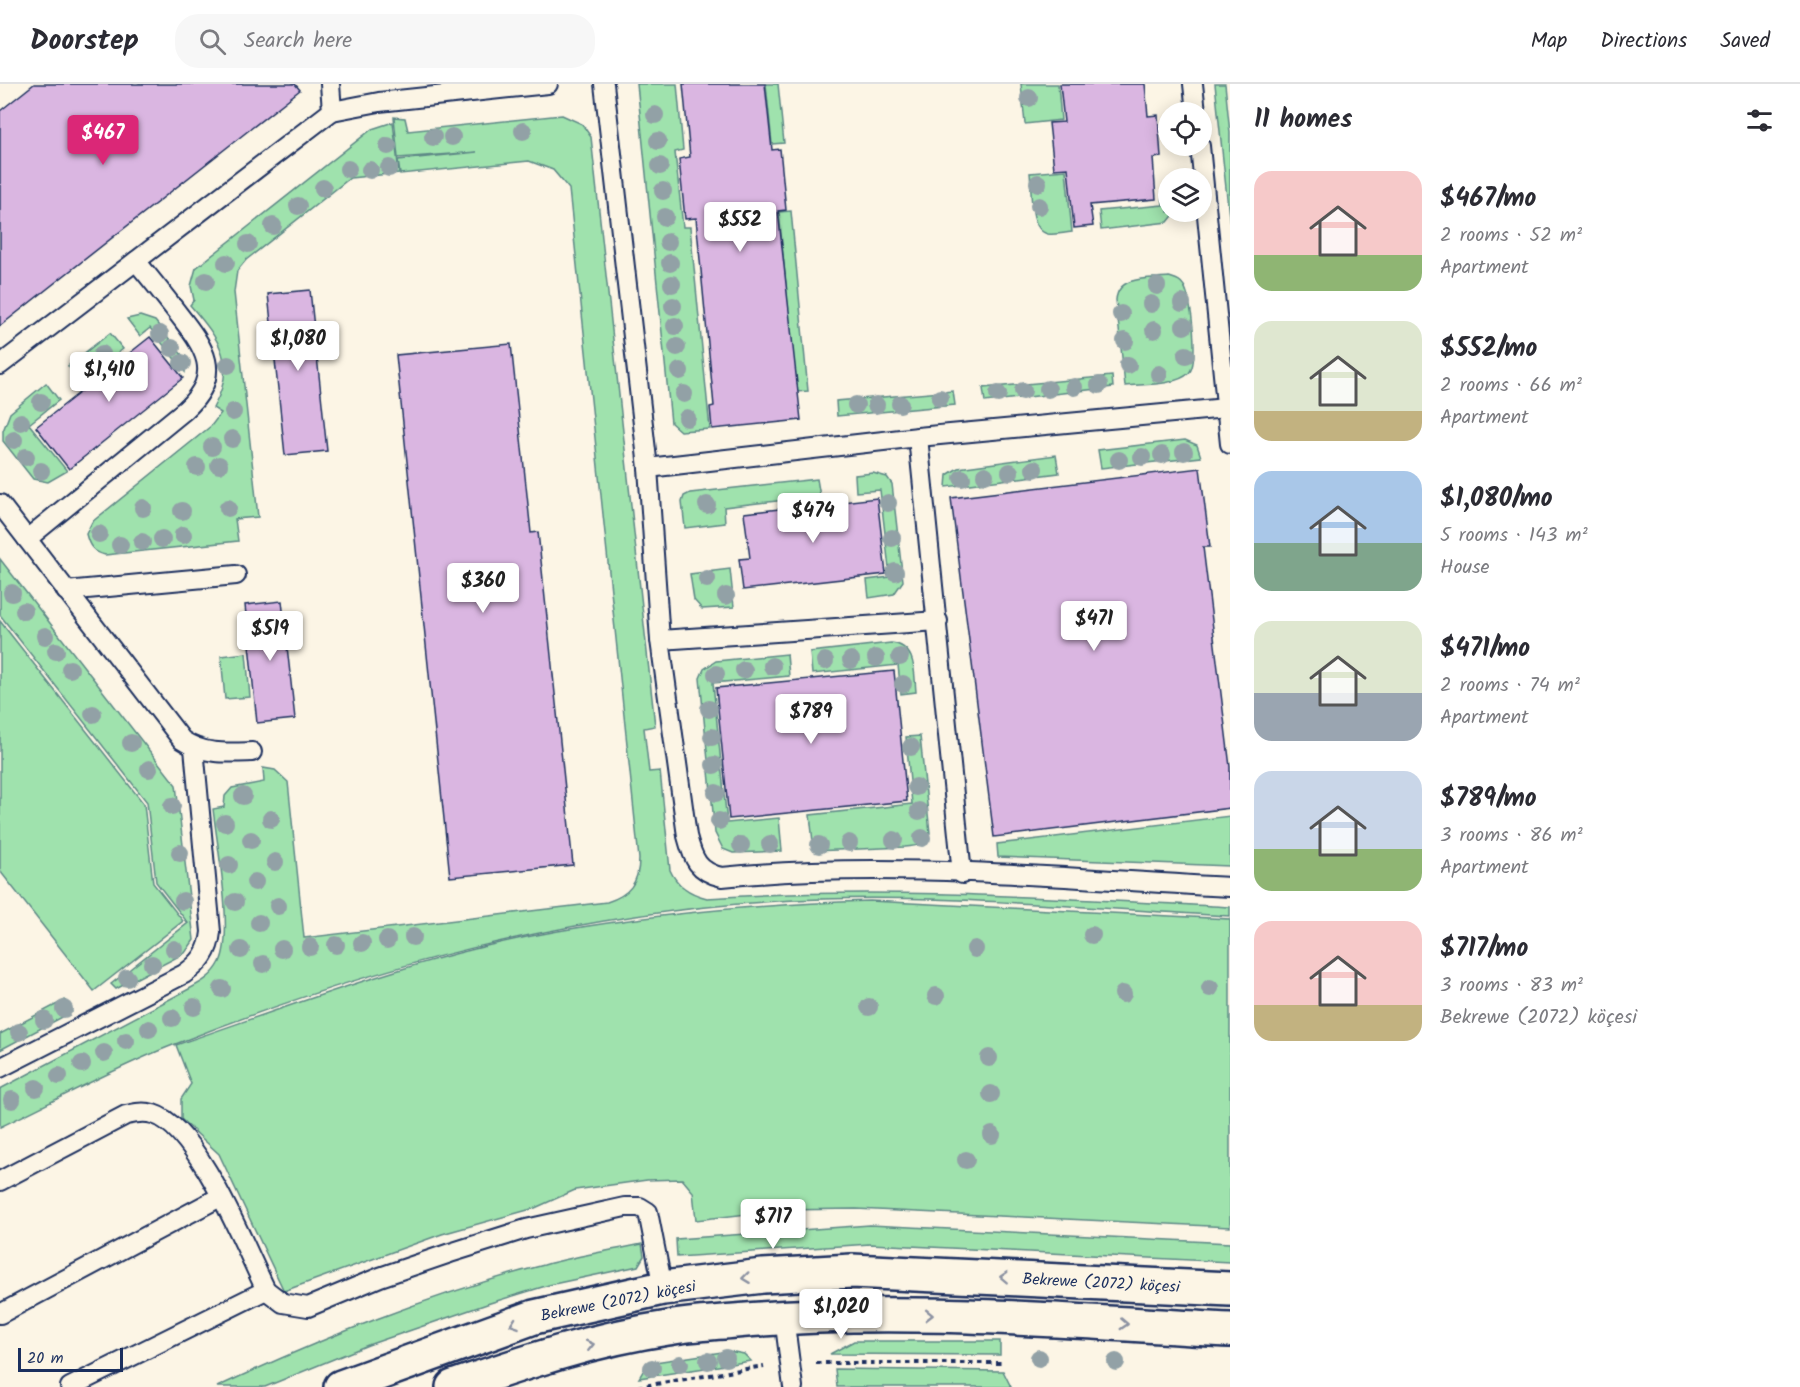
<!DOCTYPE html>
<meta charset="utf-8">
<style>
body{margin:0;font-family:Kalam,sans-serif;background:#f7f7f7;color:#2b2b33;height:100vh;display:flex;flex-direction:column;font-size:22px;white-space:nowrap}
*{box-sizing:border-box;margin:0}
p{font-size:20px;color:#7c7c81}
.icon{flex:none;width:33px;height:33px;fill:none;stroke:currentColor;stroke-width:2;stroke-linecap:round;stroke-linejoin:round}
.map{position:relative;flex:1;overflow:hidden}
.side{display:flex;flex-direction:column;background:#fff;width:570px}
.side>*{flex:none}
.fabs{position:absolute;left:1158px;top:18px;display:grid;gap:12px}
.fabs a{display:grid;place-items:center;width:54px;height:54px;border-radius:50%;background:#fff;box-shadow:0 3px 15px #0003;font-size:30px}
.scale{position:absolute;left:18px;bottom:15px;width:105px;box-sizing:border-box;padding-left:6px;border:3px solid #1b2f5e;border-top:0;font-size:16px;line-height:21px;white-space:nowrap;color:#1b2f5e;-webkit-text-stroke:4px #fcf5e5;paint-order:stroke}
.price{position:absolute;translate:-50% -51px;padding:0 14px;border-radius:6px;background:#fff;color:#222;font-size:20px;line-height:39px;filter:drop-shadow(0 2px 3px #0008)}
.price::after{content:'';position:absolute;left:50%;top:36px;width:18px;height:14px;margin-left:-9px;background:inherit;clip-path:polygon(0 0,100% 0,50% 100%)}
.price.active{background:#db2777;color:#fff}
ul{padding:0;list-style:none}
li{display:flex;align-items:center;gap:18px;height:150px;padding:0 24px}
li span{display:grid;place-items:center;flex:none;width:168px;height:120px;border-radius:18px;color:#555}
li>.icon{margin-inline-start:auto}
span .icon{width:72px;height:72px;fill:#fffc;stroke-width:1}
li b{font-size:26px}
h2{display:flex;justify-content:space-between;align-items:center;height:72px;padding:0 24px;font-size:26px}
header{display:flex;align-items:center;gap:36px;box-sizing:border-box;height:84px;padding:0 30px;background:#fff;border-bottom:2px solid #e1e1e2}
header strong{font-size:28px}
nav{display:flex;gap:33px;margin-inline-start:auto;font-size:21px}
.search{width:420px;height:54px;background:#f7f7f7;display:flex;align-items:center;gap:15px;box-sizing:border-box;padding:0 21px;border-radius:24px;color:#7c7c81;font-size:22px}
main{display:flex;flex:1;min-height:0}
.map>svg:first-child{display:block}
.green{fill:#9fe2ad;stroke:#5d8886;stroke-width:1.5}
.building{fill:#dab6e1;stroke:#1b2f5e;stroke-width:1.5}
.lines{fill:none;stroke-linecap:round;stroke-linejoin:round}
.service-casing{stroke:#1b2f5e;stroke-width:22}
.secondary-casing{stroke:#1b2f5e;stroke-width:38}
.path{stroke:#1b2f5e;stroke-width:4;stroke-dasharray:4.5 4.5;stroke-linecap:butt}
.service{stroke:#fcf5e5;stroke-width:18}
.secondary{stroke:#fcf5e5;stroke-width:33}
.tree{fill:#92a1a6}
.oneway{stroke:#8c92a2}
.labels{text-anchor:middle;stroke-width:6;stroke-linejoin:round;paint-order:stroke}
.street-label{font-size:16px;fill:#1b2f5e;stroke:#fcf5e5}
</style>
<header>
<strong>Doorstep</strong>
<div class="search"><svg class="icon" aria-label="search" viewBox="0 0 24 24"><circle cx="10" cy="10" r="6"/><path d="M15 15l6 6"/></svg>Search here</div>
<nav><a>Map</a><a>Directions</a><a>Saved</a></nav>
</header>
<main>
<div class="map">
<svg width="1230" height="1303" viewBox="0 0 1230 1303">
<rect width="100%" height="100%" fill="#fcf5e5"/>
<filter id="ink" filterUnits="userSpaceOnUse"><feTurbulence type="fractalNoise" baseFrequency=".0167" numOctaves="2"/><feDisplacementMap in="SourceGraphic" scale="12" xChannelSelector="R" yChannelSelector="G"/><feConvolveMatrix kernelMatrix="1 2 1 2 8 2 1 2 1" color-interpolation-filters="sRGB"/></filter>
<g filter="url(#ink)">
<!-- green -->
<g class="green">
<polygon points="637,0 677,0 683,66 675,68 683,143 690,143 710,345 680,347 671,339"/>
<polygon points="766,0 778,0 784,59 772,60"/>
<polygon points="1021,0 1058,0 1061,36 1025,40"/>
<polygon points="1215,0 1225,0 1230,49 1230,142"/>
<path d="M562 31 582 40 591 53 655 642 644 644 649 688 660 687 670 786C677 802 690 810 707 814 882 802 1055 814 1230 823V832C1082 824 926 808 778 817 567 830 369 883 173 961 114 984 57 1016 0 1043V1005L189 905C202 898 213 892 220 878 234 849 217 760 213 725L224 723 225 712 232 704 264 698 263 684 275 686 288 698 304 854 607 818C629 811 639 799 639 775L569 105 553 86 529 77 400 90 398 76 477 68 398 74 394 33 405 34 408 47Z"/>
<path d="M393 38 399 89 350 94 246 176 237 187 234 208 258 433 235 435 238 457 105 471C93 468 89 462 86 450L92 438 211 342 221 329 213 324C238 280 220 256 190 221L194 216 191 202 196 184 372 45Z"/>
<path d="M1066 86 1072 148C1065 149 1055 151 1048 150 1028 146 1032 105 1030 89Z"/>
<polygon points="1162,107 1168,107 1168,128 1176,128 1168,138 1101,146 1099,127 1163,121"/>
<polygon points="791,127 808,307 796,308 779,128"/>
<path d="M1169 193C1175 195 1181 196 1184 202 1192 215 1199 278 1189 289 1176 302 1142 300 1125 302L1116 216C1118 191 1149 195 1169 193Z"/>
<polygon points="140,232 155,237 186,276 185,288 150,244 140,252 127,235"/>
<polygon points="110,249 123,265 81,299 68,282"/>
<polygon points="1112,292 1113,303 985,318 983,304"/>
<polygon points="46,299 59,316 29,340 67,387 48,398 33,395 3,357 3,347 10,329"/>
<polygon points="953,307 955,321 837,332 836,317"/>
<polygon points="1185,356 1197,361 1201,373 1101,384 1098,366"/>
<polygon points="1056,371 1059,389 946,403 947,391 958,384"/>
<polygon points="873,389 887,393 892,400 903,497 894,510 869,514 867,496 890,493 880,406 856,408 855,391"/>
<polygon points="817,395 820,412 724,423 725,439 685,444 682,418 684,412 690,409"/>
<polygon points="0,475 176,701 194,856 185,869 116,905 111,900 188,839 156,798 147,718 0,531"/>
<polygon points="730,485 734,523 702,525 694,516 690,490"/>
<polygon points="0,537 144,720 153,799 183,837 94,907 0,787"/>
<path d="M891 559C917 562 914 588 916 608L901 610 898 581 812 590 810 568Z"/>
<polygon points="246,569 250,613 225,615 221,572"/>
<polygon points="787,570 789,592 713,599 727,739 779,734 782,767 733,769 723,765 715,749 700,594 704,585 716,577"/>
<path d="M920 652 930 749C925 761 917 762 905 763L814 767 810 731 912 720 906 653Z"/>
<polygon points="1230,732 1230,782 998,773 997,760"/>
<path d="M870 817 1230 835V1143L856 1125 782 1126 696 1136 693 1108 682 1095 647 1096 575 1106 535 1124 442 1150 284 1207 219 1070 181 1035V1015L191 1000 176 961C301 918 427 870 558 847 661 829 765 820 870 817Z"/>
<polygon points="65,916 72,928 0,966 0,950"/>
<polygon points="870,1141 1230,1159 1230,1178 870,1160 677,1173 676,1155"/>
<path d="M642 1160 644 1172 638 1182 549 1201 490 1219 368 1261 265 1303H217C323 1254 431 1210 544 1181 576 1172 609 1167 642 1160Z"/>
<polygon points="854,1257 1000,1257 1000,1271 830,1270"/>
<polygon points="729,1267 744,1270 751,1277 639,1294 646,1282 655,1278"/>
<polygon points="835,1285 1003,1287 1011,1303 837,1303"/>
</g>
<!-- building -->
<g class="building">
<polygon points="34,0 295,0 300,6 0,242 0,27"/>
<polygon points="683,0 765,0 772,66 780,65 786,126 778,127 801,336 712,345 710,323 714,322 696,134 685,135 679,75 690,73"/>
<polygon points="1060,0 1145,0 1148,32 1158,31 1161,73 1153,74 1156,115 1090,121 1093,142 1074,144 1068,84 1054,85 1049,39 1064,38"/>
<polygon points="310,206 327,367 285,371 268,210"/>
<polygon points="150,253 183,294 69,385 36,343"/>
<polygon points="511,260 531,449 538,448 573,781 450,793 396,271"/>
<polygon points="1200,384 1210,463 1203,463 1230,683 1230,724 994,753 951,414"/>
<polygon points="877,414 886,490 743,506 739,475 750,474 744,429"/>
<polygon points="282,517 295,635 257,639 245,521"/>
<polygon points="894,587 907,717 729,735 716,604"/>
</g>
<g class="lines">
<defs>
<g id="service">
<path d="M604 0 648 384 660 556 687 752C693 775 698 788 722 793 889 776 1063 794 1230 803"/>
<polyline points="1193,0 1196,28"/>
<polyline points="332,27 379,18 548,0"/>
<polyline points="1200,62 1230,360"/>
<polyline points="0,281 332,27 330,0"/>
<polyline points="918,353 962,790"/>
<polyline points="648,384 918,353 1226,324"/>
<path d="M0 420 182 656C204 671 227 669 252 668"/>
<path d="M27 455 185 326C225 289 204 263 176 227 163 210 150 194 136 177"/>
<polyline points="66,507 236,491"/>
<polyline points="660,556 938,537"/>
<path d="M0 984 184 890C200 879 209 868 211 848L194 664"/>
<path d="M0 1097 126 1031C135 1029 144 1027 153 1030 198 1043 245 1164 266 1206L283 1219 308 1223 380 1193 450 1169 526 1145 625 1123H640L648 1128 663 1204"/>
<polyline points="0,1230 220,1113"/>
<polyline points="784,1233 793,1303"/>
<polyline points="70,1303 266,1206"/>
</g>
<g id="secondary">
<polyline points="341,1303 534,1233 663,1204 763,1192 852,1187 1230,1205"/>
<path d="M453 1303C523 1279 594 1255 668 1244 690 1240 713 1239 735 1237 900 1222 1065 1237 1230 1246"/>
</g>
</defs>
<!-- service casing -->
<use href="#service" class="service-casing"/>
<!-- secondary casing -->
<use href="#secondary" class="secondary-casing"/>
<!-- path -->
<g class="path">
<polyline points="816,1279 1002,1279"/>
<polyline points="638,1303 764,1282"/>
</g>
<!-- service -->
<use href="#service" class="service"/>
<!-- secondary -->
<use href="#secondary" class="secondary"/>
</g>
<!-- trees -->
<g class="tree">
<circle cx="1029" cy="14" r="9"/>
<circle cx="655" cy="31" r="9"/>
<circle cx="523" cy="47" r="9"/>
<circle cx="433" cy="53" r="9"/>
<circle cx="452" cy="53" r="9"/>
<circle cx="658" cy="57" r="9"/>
<circle cx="388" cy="62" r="9"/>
<circle cx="660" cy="82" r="9"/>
<circle cx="389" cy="84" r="9"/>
<circle cx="348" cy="85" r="9"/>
<circle cx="370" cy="86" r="9"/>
<circle cx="1038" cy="99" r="9"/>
<circle cx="323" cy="104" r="9"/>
<circle cx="663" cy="107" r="9"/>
<circle cx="298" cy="122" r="9"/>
<circle cx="1039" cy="122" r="9"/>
<circle cx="665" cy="133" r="9"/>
<circle cx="273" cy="142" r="9"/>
<circle cx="668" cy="158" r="9"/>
<circle cx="248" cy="160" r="9"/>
<circle cx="226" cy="179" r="9"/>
<circle cx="670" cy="179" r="9"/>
<circle cx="206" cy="197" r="9"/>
<circle cx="672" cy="200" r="9"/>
<circle cx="1157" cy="202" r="9"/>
<circle cx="1182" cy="219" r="9"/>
<circle cx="1151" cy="220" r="9"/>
<circle cx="673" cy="222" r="9"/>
<circle cx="1121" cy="230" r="9"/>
<circle cx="675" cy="242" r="9"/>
<circle cx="1184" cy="242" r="9"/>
<circle cx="1154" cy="246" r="9"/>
<circle cx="160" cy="250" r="9"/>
<circle cx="1125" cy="257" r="9"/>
<circle cx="677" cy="263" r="9"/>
<circle cx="172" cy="264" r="9"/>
<circle cx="102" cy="270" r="9"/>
<circle cx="1186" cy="271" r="9"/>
<circle cx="182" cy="279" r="9"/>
<circle cx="228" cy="281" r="9"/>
<circle cx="1128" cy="281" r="9"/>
<circle cx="83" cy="285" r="9"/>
<circle cx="680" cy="287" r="9"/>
<circle cx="1159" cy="290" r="9"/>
<circle cx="1099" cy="301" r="9"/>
<circle cx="1074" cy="303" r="9"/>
<circle cx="1048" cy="305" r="9"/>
<circle cx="1023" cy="307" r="9"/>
<circle cx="684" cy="310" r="9"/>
<circle cx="998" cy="310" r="9"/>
<circle cx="940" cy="314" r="9"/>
<circle cx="41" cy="318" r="9"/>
<circle cx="900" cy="320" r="9"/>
<circle cx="856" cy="321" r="9"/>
<circle cx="876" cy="321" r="9"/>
<circle cx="233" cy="328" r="9"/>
<circle cx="687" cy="334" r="9"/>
<circle cx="21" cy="338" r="9"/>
<circle cx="232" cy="355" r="9"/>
<circle cx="14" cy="356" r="9"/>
<circle cx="212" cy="363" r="9"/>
<circle cx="1184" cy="368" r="9"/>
<circle cx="1162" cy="371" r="9"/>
<circle cx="26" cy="373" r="9"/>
<circle cx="1142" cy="373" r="9"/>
<circle cx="1119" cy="376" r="9"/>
<circle cx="219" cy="381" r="9"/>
<circle cx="197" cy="383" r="9"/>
<circle cx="1034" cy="385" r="9"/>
<circle cx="41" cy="387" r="9"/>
<circle cx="1010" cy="388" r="9"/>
<circle cx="985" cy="391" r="9"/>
<circle cx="962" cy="394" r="9"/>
<circle cx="888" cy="419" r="9"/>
<circle cx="707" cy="421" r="9"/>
<circle cx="143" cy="424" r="9"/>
<circle cx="228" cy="424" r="9"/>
<circle cx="182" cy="427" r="9"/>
<circle cx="99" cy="450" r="9"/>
<circle cx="183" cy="451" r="9"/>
<circle cx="892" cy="454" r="9"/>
<circle cx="162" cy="455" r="9"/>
<circle cx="142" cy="458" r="9"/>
<circle cx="120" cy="461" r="9"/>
<circle cx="895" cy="488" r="9"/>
<circle cx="707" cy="495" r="9"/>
<circle cx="12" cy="509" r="9"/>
<circle cx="726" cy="512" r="9"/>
<circle cx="24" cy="527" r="9"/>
<circle cx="45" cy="552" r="9"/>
<circle cx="56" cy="567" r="9"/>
<circle cx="900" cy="573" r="9"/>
<circle cx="876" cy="574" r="9"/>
<circle cx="851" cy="576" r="9"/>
<circle cx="825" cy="577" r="9"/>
<circle cx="772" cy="582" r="9"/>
<circle cx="70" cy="585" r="9"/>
<circle cx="744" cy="586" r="9"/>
<circle cx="716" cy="590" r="9"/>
<circle cx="903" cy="600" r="9"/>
<circle cx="709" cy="625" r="9"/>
<circle cx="93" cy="630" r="9"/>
<circle cx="712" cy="653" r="9"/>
<circle cx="131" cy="659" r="9"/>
<circle cx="911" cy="663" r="9"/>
<circle cx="714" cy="681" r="9"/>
<circle cx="149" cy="685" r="9"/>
<circle cx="916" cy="703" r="9"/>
<circle cx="716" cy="709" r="9"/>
<circle cx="243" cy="712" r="9"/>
<circle cx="172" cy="722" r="9"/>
<circle cx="919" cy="727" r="9"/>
<circle cx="271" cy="735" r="9"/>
<circle cx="719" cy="737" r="9"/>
<circle cx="225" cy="739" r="9"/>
<circle cx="922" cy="754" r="9"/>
<circle cx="251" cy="756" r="9"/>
<circle cx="894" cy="756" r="9"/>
<circle cx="849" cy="759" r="9"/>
<circle cx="770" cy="760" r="9"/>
<circle cx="741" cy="761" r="9"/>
<circle cx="819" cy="761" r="9"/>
<circle cx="180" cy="769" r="9"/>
<circle cx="275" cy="778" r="9"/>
<circle cx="229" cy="781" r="9"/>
<circle cx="255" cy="798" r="9"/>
<circle cx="183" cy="817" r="9"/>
<circle cx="235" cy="818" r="9"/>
<circle cx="278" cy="822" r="9"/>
<circle cx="259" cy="839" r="9"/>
<circle cx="1092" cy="851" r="9"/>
<circle cx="413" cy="853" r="9"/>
<circle cx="387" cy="856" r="9"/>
<circle cx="362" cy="859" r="9"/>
<circle cx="336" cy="861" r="9"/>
<circle cx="310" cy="863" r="9"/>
<circle cx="174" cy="865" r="9"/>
<circle cx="282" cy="865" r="9"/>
<circle cx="975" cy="865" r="9"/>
<circle cx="241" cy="866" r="9"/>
<circle cx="152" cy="880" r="9"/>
<circle cx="263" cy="880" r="9"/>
<circle cx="127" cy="894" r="9"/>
<circle cx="1210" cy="904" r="9"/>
<circle cx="222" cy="905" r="9"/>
<circle cx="1123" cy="910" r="9"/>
<circle cx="936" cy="912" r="9"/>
<circle cx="194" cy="923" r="9"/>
<circle cx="869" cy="923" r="9"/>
<circle cx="64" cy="925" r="9"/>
<circle cx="172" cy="934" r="9"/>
<circle cx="44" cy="936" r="9"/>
<circle cx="149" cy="945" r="9"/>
<circle cx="19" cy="948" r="9"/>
<circle cx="126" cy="957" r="9"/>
<circle cx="104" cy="969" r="9"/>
<circle cx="989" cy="974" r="9"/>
<circle cx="82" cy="980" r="9"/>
<circle cx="59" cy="992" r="9"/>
<circle cx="36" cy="1004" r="9"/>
<circle cx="991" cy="1010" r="9"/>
<circle cx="12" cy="1016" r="9"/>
<circle cx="992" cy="1051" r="9"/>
<circle cx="966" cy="1076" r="9"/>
<circle cx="726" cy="1274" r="9"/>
<circle cx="1039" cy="1274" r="9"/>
<circle cx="708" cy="1277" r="9"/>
<circle cx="1116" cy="1278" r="9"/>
<circle cx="680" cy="1280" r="9"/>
<circle cx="652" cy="1284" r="9"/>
</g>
<!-- one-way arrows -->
<defs><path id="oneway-chevron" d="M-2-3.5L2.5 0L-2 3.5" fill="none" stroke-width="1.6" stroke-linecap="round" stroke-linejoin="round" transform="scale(1.5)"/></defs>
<g class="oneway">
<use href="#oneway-chevron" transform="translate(1004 1193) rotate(-177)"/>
<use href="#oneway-chevron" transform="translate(746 1194) rotate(173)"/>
<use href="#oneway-chevron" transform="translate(929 1231) rotate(1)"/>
<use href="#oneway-chevron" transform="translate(514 1240) rotate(161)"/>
<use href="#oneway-chevron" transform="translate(1124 1240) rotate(3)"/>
<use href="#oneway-chevron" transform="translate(590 1261) rotate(-13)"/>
</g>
</g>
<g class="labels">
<!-- street labels -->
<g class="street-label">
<text transform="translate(1101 1198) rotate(3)" y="6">Bekrewe (2072) köçesi</text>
<text transform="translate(618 1216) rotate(-11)" y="6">Bekrewe (2072) köçesi</text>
</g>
</g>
</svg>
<div class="fabs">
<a><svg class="icon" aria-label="locate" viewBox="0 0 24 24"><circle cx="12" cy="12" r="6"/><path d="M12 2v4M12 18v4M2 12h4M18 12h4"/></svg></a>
<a><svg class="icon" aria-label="layers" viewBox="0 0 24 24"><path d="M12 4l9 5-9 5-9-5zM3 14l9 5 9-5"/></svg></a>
</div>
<div class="scale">20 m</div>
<b class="price active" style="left:103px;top:82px">$467</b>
<b class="price" style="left:740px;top:169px">$552</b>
<b class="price" style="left:298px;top:288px">$1,080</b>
<b class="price" style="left:109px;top:319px">$1,410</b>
<b class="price" style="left:813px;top:460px">$474</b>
<b class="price" style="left:483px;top:530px">$360</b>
<b class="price" style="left:1094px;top:568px">$471</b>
<b class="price" style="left:270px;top:578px">$519</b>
<b class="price" style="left:811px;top:661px">$789</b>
<b class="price" style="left:773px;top:1166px">$717</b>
<b class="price" style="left:841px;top:1256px">$1,020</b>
</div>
<section class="side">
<h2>11 homes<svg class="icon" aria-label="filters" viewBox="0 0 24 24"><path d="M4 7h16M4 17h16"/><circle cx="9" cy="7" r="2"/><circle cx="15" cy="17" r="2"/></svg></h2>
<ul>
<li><span style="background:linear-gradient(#f6c9c9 70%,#8fb573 0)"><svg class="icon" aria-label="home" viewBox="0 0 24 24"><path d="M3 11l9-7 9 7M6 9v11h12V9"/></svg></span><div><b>$467/mo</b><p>2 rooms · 52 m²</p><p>Apartment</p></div></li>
<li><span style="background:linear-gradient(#dfe7d0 75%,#c2b280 0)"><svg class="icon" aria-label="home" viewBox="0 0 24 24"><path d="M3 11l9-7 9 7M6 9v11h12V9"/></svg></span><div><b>$552/mo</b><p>2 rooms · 66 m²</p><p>Apartment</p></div></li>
<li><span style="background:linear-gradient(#a9c7e8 60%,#7fa58c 0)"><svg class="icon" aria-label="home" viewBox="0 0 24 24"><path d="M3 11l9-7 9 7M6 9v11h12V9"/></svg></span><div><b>$1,080/mo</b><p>5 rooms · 143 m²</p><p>House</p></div></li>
<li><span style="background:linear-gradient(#dfe7d0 60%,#9aa5b1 0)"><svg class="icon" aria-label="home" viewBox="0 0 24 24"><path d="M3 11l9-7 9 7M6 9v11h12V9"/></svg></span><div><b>$471/mo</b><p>2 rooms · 74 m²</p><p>Apartment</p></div></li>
<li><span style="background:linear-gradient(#c9d6e8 65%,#8fb573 0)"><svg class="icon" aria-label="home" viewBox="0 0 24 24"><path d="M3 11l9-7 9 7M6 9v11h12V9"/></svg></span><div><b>$789/mo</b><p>3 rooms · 86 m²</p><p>Apartment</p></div></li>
<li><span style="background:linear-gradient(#f6c9c9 70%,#c2b280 0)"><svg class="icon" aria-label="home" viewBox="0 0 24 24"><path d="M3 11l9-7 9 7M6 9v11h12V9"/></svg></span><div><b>$717/mo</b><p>3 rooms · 83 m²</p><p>Bekrewe (2072) köçesi</p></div></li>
</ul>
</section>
</main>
